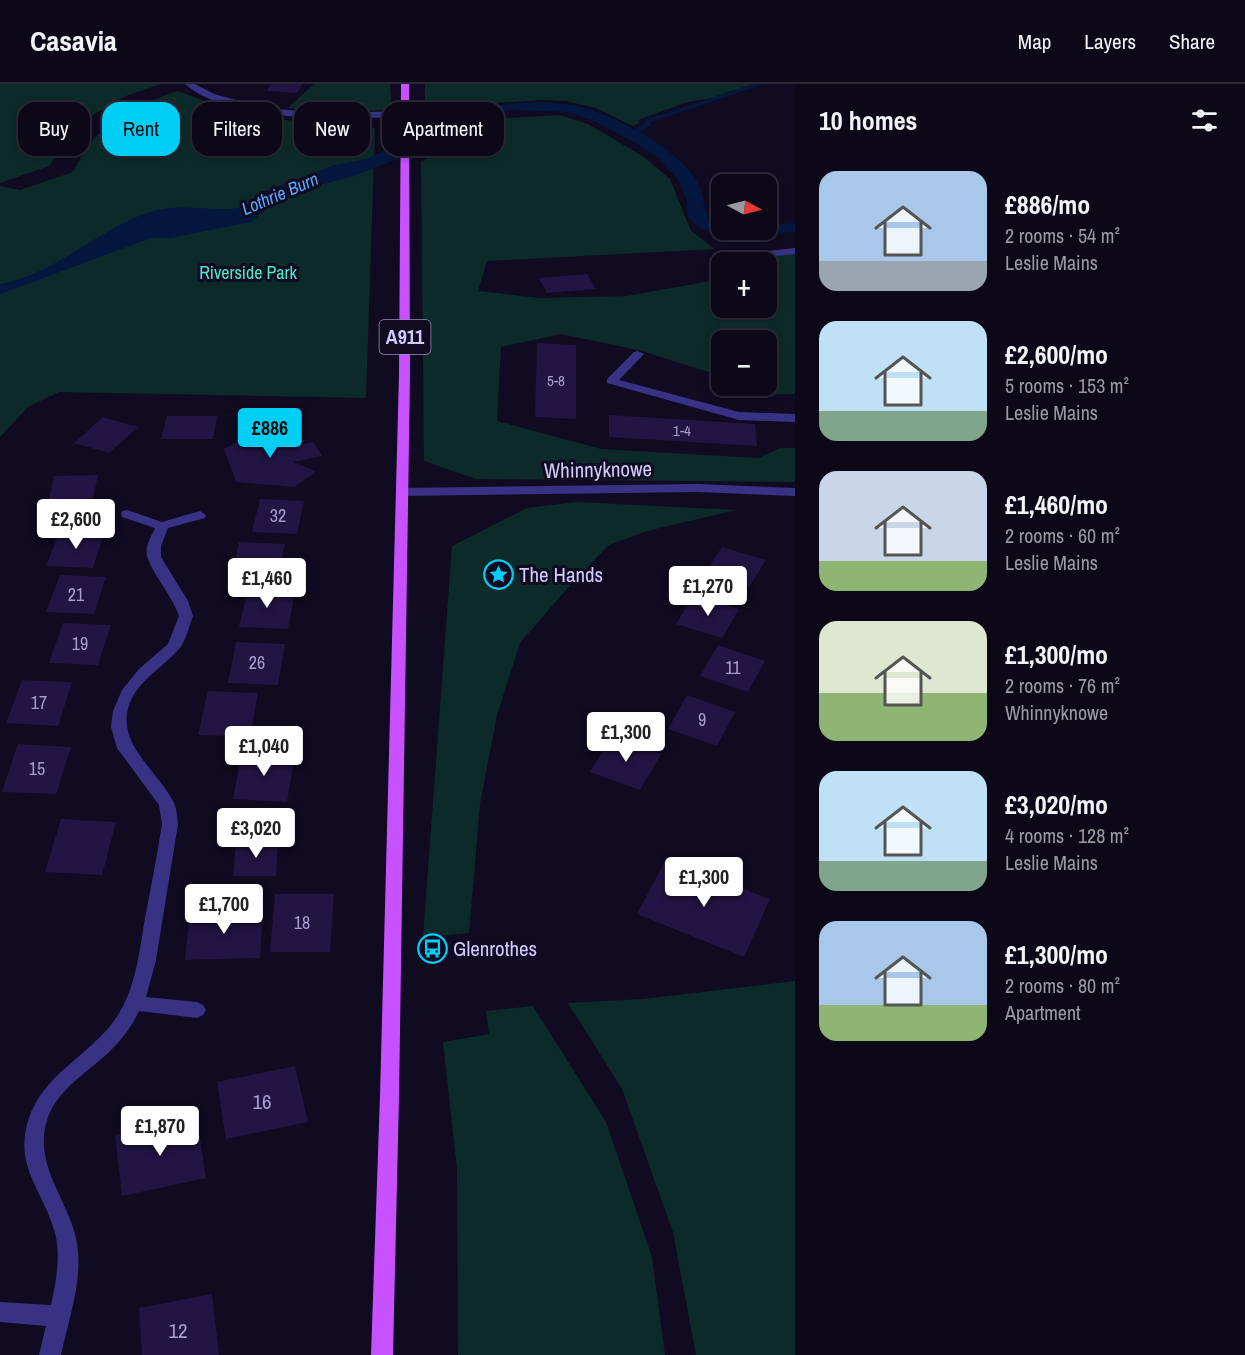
<!DOCTYPE html>
<meta charset="utf-8">
<style>
body{margin:0;font-family:"Archivo Narrow",sans-serif;background:#1a1625;color:#f1f3f6;height:100vh;display:flex;flex-direction:column;font-size:22px;white-space:nowrap}
*{box-sizing:border-box;margin:0}
p{font-size:20px;color:#9a9aa2}
.icon{flex:none;width:33px;height:33px;fill:none;stroke:currentColor;stroke-width:2;stroke-linecap:round;stroke-linejoin:round}
.map{position:relative;flex:1;overflow:hidden}
.side{display:flex;flex-direction:column;background:#0c0818;width:450px}
.side>*{flex:none}
.top-card{position:absolute;left:18px;top:18px;width:570px;height:54px;display:flex;gap:12px}
.needle{width:39px;rotate:97deg}
.fabs{position:absolute;left:711px;top:90px;display:grid;gap:12px}
.fabs a{display:grid;place-items:center;width:66px;height:66px;border-radius:12px;background:#0c0818;box-shadow:0 3px 9px #0003,0 0 0 2px #2c2937;font-size:30px}
.price{position:absolute;translate:-50% -51px;padding:0 14px;border-radius:6px;background:#fff;color:#222;font-size:20px;line-height:39px;filter:drop-shadow(0 2px 3px #0008)}
.price::after{content:'';position:absolute;left:50%;top:36px;width:18px;height:14px;margin-left:-9px;background:inherit;clip-path:polygon(0 0,100% 0,50% 100%)}
.price.on{background:#00cef5;color:#111}
ul{padding:0;list-style:none}
li{display:flex;align-items:center;gap:18px;height:150px;padding:0 24px}
li span{display:grid;place-items:center;flex:none;width:168px;height:120px;border-radius:18px;color:#555}
li>.icon{margin-inline-start:auto}
span .icon{width:72px;height:72px;fill:#fffc;stroke-width:1}
li b{font-size:26px}
h2{display:flex;justify-content:space-between;align-items:center;height:72px;padding:0 24px;font-size:26px}
.chip{padding:0 21px;border-radius:18px;background:#0c0818;box-shadow:0 3px 9px #0003,0 0 0 2px #2c2937;font-size:21px;line-height:54px}
.chip.on{background:#00cef5;color:#111}
header{display:flex;align-items:center;gap:36px;box-sizing:border-box;height:84px;padding:0 30px;background:#0c0818;border-bottom:2px solid #2c2937}
header strong{font-size:28px}
nav{display:flex;gap:33px;margin-inline-start:auto;font-size:21px}
main{display:flex;flex:1;min-height:0}
.map>svg:first-child{display:block}
.green{fill:#0d2a2b}
.water{fill:#04173f}
.lines{fill:none;stroke-linecap:round;stroke-linejoin:round}
.stream{fill:#04173f;fill-rule:evenodd}
.building{fill:#211543}
.minor{fill:#393184;fill-rule:evenodd}
.major{fill:#c851ff;fill-rule:evenodd}
.labels{text-anchor:middle;stroke-width:6;stroke-linejoin:round;paint-order:stroke}
.far-number-label{font-size:15px;fill:#a69dd0}
.far-water-label{font-size:18px;font-style:italic;fill:#58a8ff;stroke:#100b20}
.far-park-label{font-size:18px;fill:#4beacb;stroke:#100b20}
.number-label{font-size:18px;fill:#a69dd0}
.shield{fill:#100b20;stroke:#9891bc;stroke-width:1.5}
.shield-label{font-size:20px;font-weight:bold;fill:#d3caff}
.street-label{font-size:21px;fill:#d3caff;stroke:#100b20}
.poi-label{font-size:21px;fill:#d3caff;stroke:#100b20;text-anchor:start}
.near-number-label{font-size:21px;fill:#a69dd0}
</style>
<header>
<strong>Casavia</strong>
<nav><a>Map</a><a>Layers</a><a>Share</a></nav>
</header>
<main>
<div class="map">
<svg width="795" height="1271" viewBox="0 0 795 1271">
<rect width="100%" height="100%" fill="#100b20"/>
<!-- green -->
<g class="green">
<polygon points="0,0 161,0 128,11 84,36 64,59 49,82 0,99"/>
<polygon points="314,0 390,0 392,26 332,28 288,24"/>
<polygon points="425,0 753,0 708,15 688,18 640,35 639,39 633,42 596,24 566,17 543,16 463,21 425,44"/>
<path d="M177 7 250 33 375 44 366 314 59 308 28 323 0 353V102L20 106 73 88C79 79 83 68 90 60 111 33 146 18 177 7Z"/>
<polygon points="560,31 588,40 644,73 670,95 691,147 715,165 487,177 478,207 540,214 627,212 721,195 722,224 766,224 766,178 739,178 737,173 795,167 795,310 764,310 746,302 766,302 766,256 722,256 721,292 642,267 561,250 501,263 497,337 601,365 758,374 781,364 795,364 795,398 476,395 424,377 421,77 455,64 477,44 493,35"/>
<polygon points="577,418 736,426 647,447 609,461 572,499 520,559 497,631 480,720 469,849 423,853 452,462 527,424"/>
<polygon points="795,897 795,1271 696,1271 673,1148 622,1005 568,919 643,915"/>
<polygon points="533,922 606,1038 652,1173 665,1271 458,1271 457,1085 443,958 489,950 486,927"/>
</g>
<!-- water -->
<path class="water" d="M541 18C558 19 575 20 591 26 624 37 676 65 695 94 702 105 704 121 708 134L721 140 722 146H766L767 141 795 139V147C768 151 732 158 706 147 699 144 693 138 688 133L686 114 678 96 660 75 632 57 592 36 569 28 512 26 472 32 441 58 354 92 283 111 251 138 171 154H151L0 210V200C55 190 96 147 147 129 174 119 202 126 229 125 238 125 247 121 256 119L258 110 335 81 366 75 438 42 455 29 471 23Z"/>
<g class="lines">
<!-- stream -->
<polygon class="stream" points="754,0 764,0 651,38 650,42 633,52 626,50 644,40 645,36"/>
</g>
<!-- building -->
<g class="building">
<polygon points="271,0 302,0 297,9 267,7"/>
<polygon points="587,190 596,205 547,209 539,194"/>
<polygon points="537,259 576,261 576,335 535,333"/>
<polygon points="609,331 755,340 757,362 609,353"/>
<polygon points="167,332 217,332 213,355 161,355"/>
<polygon points="103,333 138,343 109,369 74,359"/>
<polygon points="266,342 291,348 287,363 313,358 322,372 293,378 316,387 295,403 236,398 224,365"/>
<polygon points="98,391 91,423 47,424 54,392"/>
<polygon points="260,415 304,417 297,450 252,448"/>
<polygon points="60,447 104,449 93,484 46,482"/>
<polygon points="239,458 285,460 277,495 231,493"/>
<polygon points="722,463 766,476 749,503 705,489"/>
<polygon points="60,491 106,493 94,530 46,528"/>
<polygon points="248,505 295,507 288,545 239,543"/>
<polygon points="694,511 739,525 722,554 676,540"/>
<polygon points="63,539 111,541 98,581 49,579"/>
<polygon points="236,558 285,560 278,601 228,599"/>
<polygon points="718,561 765,577 748,608 700,592"/>
<polygon points="22,596 72,598 58,642 6,639"/>
<polygon points="208,607 258,609 250,653 198,651"/>
<polygon points="687,611 735,628 717,662 668,645"/>
<polygon points="612,653 661,670 640,706 590,688"/>
<polygon points="18,660 71,663 56,710 2,708"/>
<polygon points="242,667 295,670 287,718 233,715"/>
<polygon points="61,735 116,738 102,791 45,788"/>
<polygon points="236,757 278,757 276,792 233,792"/>
<polygon points="666,775 770,815 744,873 637,830"/>
<polygon points="275,810 334,810 330,868 270,868"/>
<polygon points="263,826 260,874 185,876 190,828"/>
<polygon points="295,982 308,1038 226,1055 217,998"/>
<polygon points="197,1034 206,1094 122,1112 115,1051"/>
<polygon points="212,1210 219,1271 142,1271 139,1224"/>
</g>
<g class="lines">
<!-- minor -->
<g class="minor">
<path d="M185 0H195L214 10 265 24 324 29 406 27 410 30 406 33C346 34 232 41 185 0Z"/>
<polygon points="795,164 795,170 737,176 732,173 737,170"/>
<polygon points="638,267 644,270 619,296 739,328 795,330 795,338 739,336 607,299 607,295 634,268"/>
<polygon points="698,400 795,404 795,412 698,408 402,412 396,408 402,404"/>
<path d="M127 426 162 438 200 427 206 431 205 434 168 444 161 462V473L188 517 193 532C189 542 186 558 178 566 164 582 144 593 133 612 110 656 155 683 173 717 177 724 177 733 178 740L156 876 146 913 197 918 203 921 206 926 203 931 197 934 139 927C131 944 120 958 107 970 86 989 58 1006 48 1033 30 1084 75 1120 78 1168 81 1202 68 1238 61 1271H39L46 1242 0 1238V1218L51 1221C56 1198 61 1172 55 1149 44 1107 14 1084 28 1037 42 990 90 972 116 934 136 905 139 869 145 834 151 803 157 772 162 740L159 721 117 664 111 643 113 627 122 606 139 585 168 560 179 532C173 513 150 486 147 472 145 462 151 453 155 444L122 433 121 430 122 427Z"/>
</g>
<!-- major -->
<polygon class="major" points="401,0 409,0 410,291 399,1012 393,1271 371,1271 380,1012 399,291"/>
</g>
<!-- icons -->
<defs>
<symbol id="sight-ring" viewBox="-11 -11 22 22"><circle r="9.5" fill="#100b20" stroke="#00cef5" stroke-width="1.5"/><path d="M0-6L1.8-2.2L6-1.7L2.9 1.2L3.7 5.4L0 3.3L-3.7 5.4L-2.9 1.2L-6-1.7L-1.8-2.2Z" fill="#00cef5"/></symbol>
<symbol id="bus-ring" viewBox="-11 -11 22 22"><circle r="9.5" fill="#100b20" stroke="#00cef5" stroke-width="1.5"/><path d="M-5-6H5V4H4V6H2V4H-2V6H-4V4H-5ZM-3.5-4V0h7V-4ZM-3.5 1.2v1.5H-2V1.2ZM2 1.2v1.5H3.5V1.2Z" fill="#00cef5"/></symbol>
</defs>
<g fill-rule="evenodd">
<use href="#sight-ring" x="482" y="474" width="33" height="33"/>
<use href="#bus-ring" x="416" y="848" width="33" height="33"/>
</g>
<g class="labels">
<!-- far-number labels -->
<g class="far-number-label">
<text x="556" y="302">5-8</text>
<text x="682" y="352">1-4</text>
</g>
<!-- far-water labels -->
<g class="far-water-label">
<text transform="translate(280 110) rotate(-23)" y="6">Lothrie Burn</text>
</g>
<!-- far-park labels -->
<g class="far-park-label">
<text x="248" y="195">Riverside Park</text>
</g>
<!-- number labels -->
<g class="number-label">
<text x="278" y="438">32</text>
<text x="76" y="517">21</text>
<text x="80" y="566">19</text>
<text x="257" y="585">26</text>
<text x="733" y="590">11</text>
<text x="39" y="625">17</text>
<text x="702" y="642">9</text>
<text x="37" y="691">15</text>
<text x="302" y="845">18</text>
</g>
<!-- shield labels -->
<rect class="shield" x="379.5" y="236" width="51" height="34" rx="4.5"/>
<g class="shield-label">
<text x="405" y="260">A911</text>
</g>
<!-- street labels -->
<g class="street-label">
<text transform="translate(598 386) rotate(-1)" y="7">Whinnyknowe</text>
</g>
<!-- poi labels -->
<g class="poi-label">
<text x="519" y="498">The Hands</text>
<text x="453" y="872">Glenrothes</text>
</g>
<!-- near-number labels -->
<g class="near-number-label">
<text x="262" y="1025">16</text>
<text x="178" y="1254">12</text>
</g>
</g>
</svg>
<div class="fabs">
<a><svg class="needle" viewBox="-14 -14 28 28"><path d="M0-13l5 13h-10z" fill="#e53935"/><path d="M0 13l5-13h-10z" fill="#9a9aa2"/></svg></a>
<a>+</a>
<a>−</a>
</div>
<b class="price on" style="left:270px;top:375px">£886</b>
<b class="price" style="left:76px;top:466px">£2,600</b>
<b class="price" style="left:267px;top:525px">£1,460</b>
<b class="price" style="left:708px;top:533px">£1,270</b>
<b class="price" style="left:626px;top:679px">£1,300</b>
<b class="price" style="left:264px;top:693px">£1,040</b>
<b class="price" style="left:256px;top:775px">£3,020</b>
<b class="price" style="left:704px;top:824px">£1,300</b>
<b class="price" style="left:224px;top:851px">£1,700</b>
<b class="price" style="left:160px;top:1073px">£1,870</b>
<div class="top-card">
<a class="chip">Buy</a>
<a class="chip on">Rent</a>
<a class="chip">Filters</a>
<a class="chip">New</a>
<a class="chip">Apartment</a>
</div>
</div>
<section class="side">
<h2>10 homes<svg class="icon" aria-label="filters" viewBox="0 0 24 24"><path d="M4 7h16M4 17h16"/><circle cx="9" cy="7" r="2"/><circle cx="15" cy="17" r="2"/></svg></h2>
<ul>
<li><span style="background:linear-gradient(#a9c7e8 75%,#9aa5b1 0)"><svg class="icon" aria-label="home" viewBox="0 0 24 24"><path d="M3 11l9-7 9 7M6 9v11h12V9"/></svg></span><div><b>£886/mo</b><p>2 rooms · 54 m²</p><p>Leslie Mains</p></div></li>
<li><span style="background:linear-gradient(#bfe0f5 75%,#7fa58c 0)"><svg class="icon" aria-label="home" viewBox="0 0 24 24"><path d="M3 11l9-7 9 7M6 9v11h12V9"/></svg></span><div><b>£2,600/mo</b><p>5 rooms · 153 m²</p><p>Leslie Mains</p></div></li>
<li><span style="background:linear-gradient(#c9d6e8 75%,#8fb573 0)"><svg class="icon" aria-label="home" viewBox="0 0 24 24"><path d="M3 11l9-7 9 7M6 9v11h12V9"/></svg></span><div><b>£1,460/mo</b><p>2 rooms · 60 m²</p><p>Leslie Mains</p></div></li>
<li><span style="background:linear-gradient(#dfe7d0 60%,#8fb573 0)"><svg class="icon" aria-label="home" viewBox="0 0 24 24"><path d="M3 11l9-7 9 7M6 9v11h12V9"/></svg></span><div><b>£1,300/mo</b><p>2 rooms · 76 m²</p><p>Whinnyknowe</p></div></li>
<li><span style="background:linear-gradient(#bfe0f5 75%,#7fa58c 0)"><svg class="icon" aria-label="home" viewBox="0 0 24 24"><path d="M3 11l9-7 9 7M6 9v11h12V9"/></svg></span><div><b>£3,020/mo</b><p>4 rooms · 128 m²</p><p>Leslie Mains</p></div></li>
<li><span style="background:linear-gradient(#a9c7e8 70%,#8fb573 0)"><svg class="icon" aria-label="home" viewBox="0 0 24 24"><path d="M3 11l9-7 9 7M6 9v11h12V9"/></svg></span><div><b>£1,300/mo</b><p>2 rooms · 80 m²</p><p>Apartment</p></div></li>
</ul>
</section>
</main>
